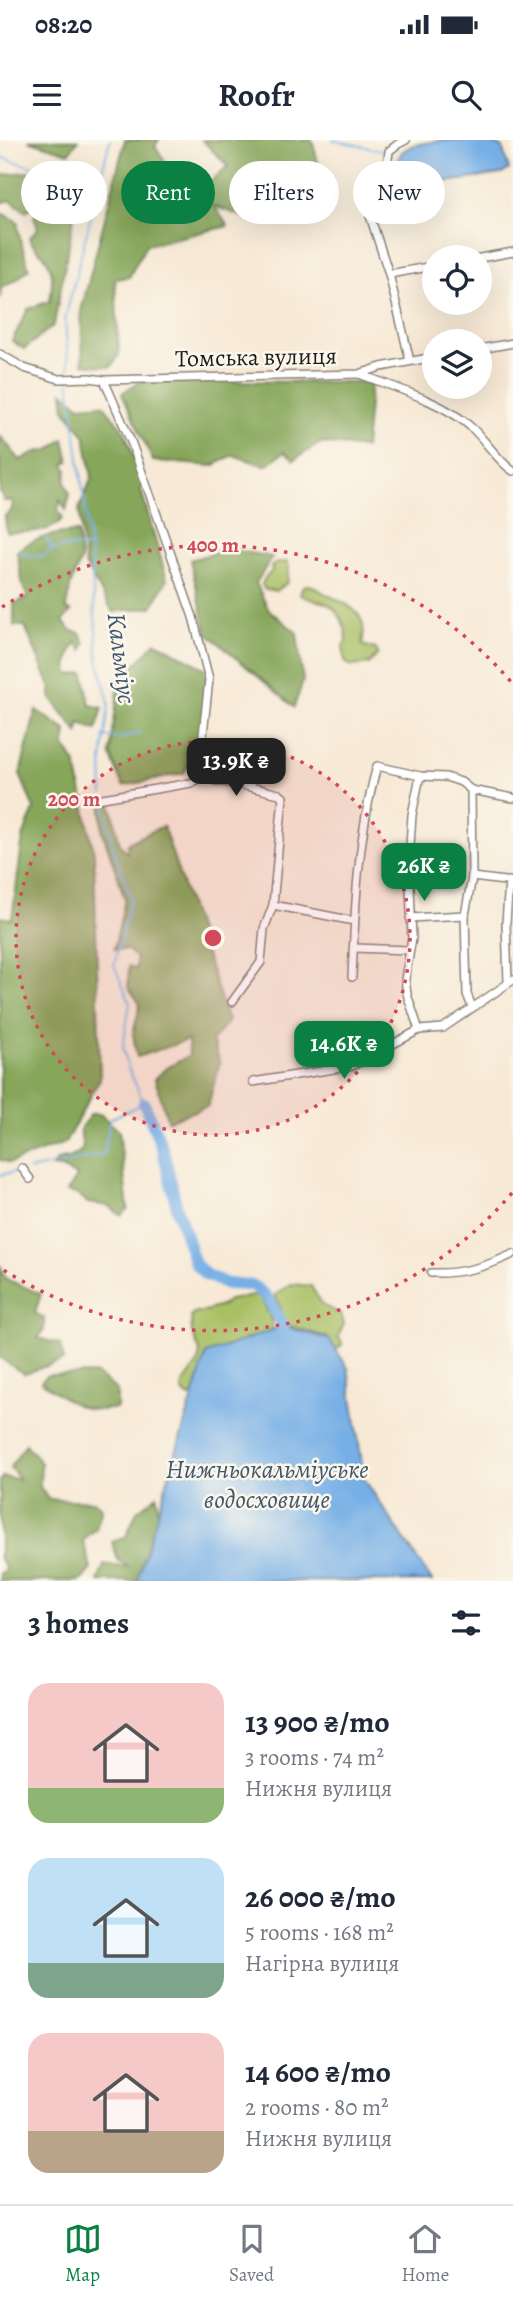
<!DOCTYPE html>
<meta charset="utf-8">
<style>
body{margin:0;font-family:Alegreya,serif;background:#f6f6f7;color:#1f2937;height:100vh;display:flex;flex-direction:column;font-size:26px;white-space:nowrap}
*{box-sizing:border-box;margin:0}
p{font-size:23px;color:#747a83}
.icon{flex:none;width:38px;height:38px;fill:none;stroke:currentColor;stroke-width:2;stroke-linecap:round;stroke-linejoin:round}
.map{position:relative;height:1441px;overflow:hidden}
.panel{display:flex;flex-direction:column;background:#fff;flex:1}
.panel>*{flex:none}
.banner{position:absolute;left:21px;top:21px;width:472px;height:63px;display:flex;gap:14px}
.buttons{position:absolute;left:422px;top:105px;display:grid;gap:14px}
.buttons a{display:grid;place-items:center;width:70px;height:70px;border-radius:50%;background:#fff;box-shadow:0 7px 28px #0002;font-size:35px}
.price{position:absolute;translate:-50% -60px;padding:0 16px;border-radius:14px;background:#0b8043;color:#fff;font-size:23px;line-height:46px;filter:drop-shadow(0 2px 4px #0008)}
.price::after{content:'';position:absolute;left:50%;top:42px;width:21px;height:16px;margin-left:-10px;background:inherit;clip-path:polygon(0 0,100% 0,50% 100%)}
.price.on{background:#222;color:#fff}
ul{padding:0;list-style:none}
li{display:flex;align-items:center;gap:21px;height:175px;padding:0 28px}
li span{display:grid;place-items:center;flex:none;width:196px;height:140px;border-radius:21px;color:#555}
li>.icon{margin-inline-start:auto}
span .icon{width:84px;height:84px;fill:#fffc;stroke-width:1}
li b{font-size:30px}
h2{display:flex;justify-content:space-between;align-items:center;height:84px;padding:0 28px;font-size:30px}
.chip{padding:0 24px;border-radius:32px;background:#fff;box-shadow:0 7px 28px #0002;font-size:24px;line-height:63px}
.chip.on{background:#0b8043;color:#fff}
.status{display:flex;justify-content:space-between;align-items:center;height:49px;padding:0 35px;background:#fff;direction:ltr}
.status svg{height:19px;fill:currentColor}
header{display:flex;justify-content:space-between;align-items:center;height:91px;padding:0 28px;background:#fff;font-size:32px;font-weight:700}
.tabs{display:flex;justify-content:space-around;align-items:center;height:98px;border-top:2px solid #e0e1e3;background:#fff;font-size:19px;color:#747a83}
.tabs a{display:grid;justify-items:center;gap:4px}
.tabs .on{color:#0b8043}
.map>svg:first-child{display:block}
.green{fill:#a8bf64;stroke:#626e40;stroke-width:2}
.forest{fill:#86a65a;stroke:#51613b;stroke-width:2}
.water{fill:#76afe6;stroke:#496681;stroke-width:2}
.lines{fill:none;stroke-linecap:round;stroke-linejoin:round}
.stream{stroke:#76afe6;stroke-width:2}
.river{stroke:#76afe6;stroke-width:12}
.minor-casing{stroke:#8a8278;stroke-width:10}
.minor{stroke:#fff;stroke-width:7}
.ring{fill:none;stroke:#d1495b;stroke-width:3.5;stroke-dasharray:3.5 7}
.labels{text-anchor:middle;stroke-width:5;stroke-linejoin:round;paint-order:stroke}
.street-label{font-size:24px;fill:#1c1c1c;stroke:#fbf7ec}
.water-label{font-size:26px;font-style:italic;fill:#40576d;stroke:#fbf7ec}
.centre{fill:#d1495b;stroke:#fbf7ec;stroke-width:3.5}
.ring-label{font-size:21px;text-anchor:middle;font-weight:bold;fill:#d1495b;stroke:#fbf7ec;stroke-width:5;stroke-linejoin:round;paint-order:stroke}
</style>
<div class="status"><b>08:20</b><svg viewBox="0 0 49 12"><path d="M0 12V9h3v3zM5 12V6h3v6zM10 12V3h3v9zM15 12V0h3v12zM26 1h20v11H26zM47 4h2v5h-2z"/></svg></div>
<header><svg class="icon" aria-label="menu" viewBox="0 0 24 24"><path d="M4 6h16M4 12h16M4 18h16"/></svg>Roofr<svg class="icon" aria-label="search" viewBox="0 0 24 24"><circle cx="10" cy="10" r="6"/><path d="M15 15l6 6"/></svg></header>
<div class="map">
<svg width="513" height="1441" viewBox="0 0 513 1441">
<rect width="100%" height="100%" fill="#fbf7ec"/>
<filter id="ink" filterUnits="userSpaceOnUse"><feTurbulence type="fractalNoise" baseFrequency=".0143" numOctaves="2"/><feDisplacementMap in="SourceGraphic" scale="14" xChannelSelector="R" yChannelSelector="G"/><feConvolveMatrix kernelMatrix="1 2 1 2 8 2 1 2 1" color-interpolation-filters="sRGB"/></filter>
<filter id="wash" filterUnits="userSpaceOnUse"><feTurbulence type="fractalNoise" baseFrequency=".00686" numOctaves="4" result="noise"/><feDisplacementMap in="SourceGraphic" scale="28" xChannelSelector="R" yChannelSelector="G"/><feGaussianBlur stdDeviation="1.57" result="paint"/><feColorMatrix in="noise" values="0 0 0 0 0 0 0 0 0 0 0 0 0 0 0 0 0 1.4 0 .05"/><feComposite in="paint" operator="in"/></filter>
<g filter="url(#wash)">
<rect width="100%" height="100%" fill="#f7e9d5"/>
<!-- green -->
<g class="green">
<polygon points="287,422 289,428 287,443 276,451 264,449 262,444 265,438 272,431 271,427 276,423"/>
<path d="M308 445C317 446 320 452 328 455 352 467 369 473 362 505L376 509 378 514 369 524 352 526 345 522 343 505 347 501C346 486 339 467 323 462 314 460 308 460 300 454L303 446Z"/>
<polygon points="291,1144 311,1146 322,1165 341,1174 344,1184 338,1197 342,1202 341,1207 333,1210 327,1197 287,1185 275,1155"/>
<polygon points="260,1155 272,1182 273,1198 204,1251 189,1257 182,1251 183,1244 198,1223 200,1211 192,1193 191,1175 221,1166 229,1160"/>
</g>
<!-- forest -->
<g class="forest">
<polygon points="28,0 78,0 69,13"/>
<polygon points="125,0 159,0 155,6 168,27 166,51 179,62 197,69 208,44 228,26 202,0 312,0 319,26 308,70 264,81 244,77 214,66 228,86 146,105 129,137 115,139 119,214 111,227 83,224 81,171"/>
<path d="M34 31 84 36V56L76 65 54 185 24 209 12 201 28 169 50 161C52 146 55 129 44 116 37 108 35 110 29 98L38 89 34 76 42 69 30 68 26 72 11 60 0 63V35Z"/>
<path d="M0 73 12 78 18 83C17 95 26 116 29 129L16 140 1 148 0 159Z"/>
<polygon points="140,241 371,242 365,308 320,303 294,320 284,312 265,326 233,315 213,326 153,321 122,253"/>
<polygon points="63,252 80,266 103,264 125,292 144,345 141,350 167,440 152,467 113,472 85,425 79,369 92,337 85,296 65,269"/>
<path d="M0 296 20 320 36 312 49 310 64 299 69 321 64 324 67 330 65 342 70 354 66 370 60 360 58 370 63 378C51 395 26 391 7 393L5 376 12 369 13 361H4L0 352Z"/>
<path d="M78 392 81 419 71 444 66 468 71 471 63 481 70 490 80 493 85 503 82 511 77 502 72 509 67 527 70 535 84 533 90 565 103 568 96 590 79 583 78 593 51 558V549L25 486H14V464L29 457 23 447 17 411C36 397 55 393 78 392Z"/>
<polygon points="228,409 272,417 256,443 268,469 297,493 303,541 294,567 207,493 190,420"/>
<polygon points="156,502 212,532 200,601 184,633 123,646 110,614 119,543"/>
<polygon points="36,570 66,590 65,606 76,624 94,713 100,939 65,1003 10,1023 0,1020 0,777 12,779 23,697 34,669 20,634"/>
<polygon points="102,663 111,663 120,704 127,713 128,703 163,686 228,881 212,901 220,922 208,966 168,981 155,939 166,928 189,916 188,900 137,917 133,894 140,864 128,847 129,826 136,829 136,818 128,810 114,809 125,759 102,690"/>
<polygon points="91,974 100,974 119,991 128,1069 121,1076 109,1066 88,1063 76,1054 67,1052 77,1036 61,1028 52,1027 58,1020 72,1017 83,1009 80,989"/>
<polygon points="0,1125 6,1139 41,1154 35,1173 44,1178 44,1190 38,1198 60,1204 64,1220 24,1234 0,1218"/>
<path d="M96 1234 117 1250V1268C82 1275 68 1261 41 1242L47 1235Z"/>
<polygon points="26,1304 41,1323 40,1347 48,1359 94,1361 102,1368 96,1389 83,1400 91,1429 81,1441 0,1441 0,1433 6,1430 0,1419 0,1343 2,1337 19,1339 10,1327"/>
<polygon points="157,1355 159,1395 146,1427 137,1441 98,1441 104,1425 128,1427 118,1420 112,1402 126,1397 137,1371"/>
</g>
<!-- water -->
<g class="water">
<path d="M443 0C463 0 484 0 502 7L509 29 502 34C477 37 416 51 397 35 394 2 418 5 443 0Z"/>
<polygon points="283,1186 329,1199 348,1228 364,1339 432,1441 137,1441 206,1214"/>
</g>
<g class="lines">
<!-- stream -->
<g class="stream">
<polyline points="333,0 386,11"/>
<polyline points="0,17 33,27 65,24 88,26 98,48"/>
<polyline points="69,234 65,179 110,0"/>
<polyline points="69,240 90,407 98,519 109,563 102,621 103,654"/>
<polyline points="46,398 52,409"/>
<polyline points="18,411 31,416 44,416 52,410 63,407 90,407"/>
<polyline points="103,597 125,598 140,592"/>
<polyline points="29,1030 104,1014 110,979 144,963 128,928 123,907 130,863 114,825 131,758 112,704 103,660"/>
<polyline points="0,1035 20,1031"/>
</g>
<!-- river -->
<polyline class="river" points="144,963 163,1010 178,1072 195,1124 206,1135 227,1144 252,1145 267,1157 283,1186 283,1203"/>
</g>
</g>
<g filter="url(#ink)">
<g class="lines">
<defs>
<g id="minor">
<polyline points="406,0 398,4 389,11 384,52 370,76 389,134 410,221"/>
<polyline points="480,118 513,112"/>
<polyline points="389,134 434,126"/>
<polyline points="480,209 513,203"/>
<polyline points="0,214 24,228 59,239 89,238 104,240 359,234 381,227 434,217"/>
<path d="M359 234C394 247 446 263 472 288 487 302 496 319 513 331"/>
<polyline points="104,240 132,304 193,477 209,539 203,595 204,636"/>
<polyline points="471,650 472,737 465,775 467,854 472,867"/>
<polyline points="97,659 191,643 204,636 216,641 238,644 279,654 283,657 273,765 264,789 261,822 232,862"/>
<polyline points="472,737 513,742"/>
<polyline points="273,765 354,781"/>
<polyline points="410,778 465,775"/>
<polyline points="354,808 409,810"/>
<path d="M352 837C355 766 358 695 377 626L420 636 446 637 461 642 471 650 513 658"/>
<polyline points="508,842 506,783 509,741"/>
<polyline points="419,890 407,854 405,839 412,798 409,720 412,675 420,636"/>
<polyline points="253,942 352,926 419,890 443,888 513,840"/>
<polyline points="22,1028 30,1039"/>
<path d="M431 1133C461 1134 486 1127 513 1114"/>
</g>
</defs>
<!-- minor casing -->
<use href="#minor" class="minor-casing"/>
<!-- minor -->
<use href="#minor" class="minor"/>
</g>
</g>
<!-- distance rings -->
<circle cx="213" cy="798" r="197" fill="#d1495b" fill-opacity=".12"/>
<g class="ring">
<circle cx="213" cy="798" r="197"/>
<path d="M512 1053A393 393 0 0 1 2 1129M2 467A393 393 0 0 1 512 543"/>
</g>
<g class="labels">
<!-- street labels -->
<g class="street-label">
<text transform="translate(256 217) rotate(-1)" y="8">Томська вулиця</text>
</g>
<!-- water labels -->
<g class="water-label">
<text transform="translate(122 518) rotate(83)" y="9">Кальміус</text>
<text x="267" y="1338">Нижньокальміуське<tspan x="267" dy="30">водосховище</tspan></text>
</g>
</g>
<circle cx="213" cy="798" r="10" class="centre"/>
<g class="ring-label">
<text x="213" y="412">400 m</text>
<text x="74" y="666">200 m</text>
</g>
</svg>
<div class="buttons">
<a><svg class="icon" aria-label="locate" viewBox="0 0 24 24"><circle cx="12" cy="12" r="6"/><path d="M12 2v4M12 18v4M2 12h4M18 12h4"/></svg></a>
<a><svg class="icon" aria-label="layers" viewBox="0 0 24 24"><path d="M12 4l9 5-9 5-9-5zM3 14l9 5 9-5"/></svg></a>
</div>
<b class="price on" style="left:236px;top:658px">13.9K ₴</b>
<b class="price" style="left:424px;top:763px">26K ₴</b>
<b class="price" style="left:344px;top:941px">14.6K ₴</b>
<div class="banner">
<a class="chip">Buy</a>
<a class="chip on">Rent</a>
<a class="chip">Filters</a>
<a class="chip">New</a>
</div>
</div>
<section class="panel">
<h2>3 homes<svg class="icon" aria-label="filters" viewBox="0 0 24 24"><path d="M4 7h16M4 17h16"/><circle cx="9" cy="7" r="2"/><circle cx="15" cy="17" r="2"/></svg></h2>
<ul>
<li><span style="background:linear-gradient(#f6c9c9 75%,#8fb573 0)"><svg class="icon" aria-label="home" viewBox="0 0 24 24"><path d="M3 11l9-7 9 7M6 9v11h12V9"/></svg></span><div><b>13 900 ₴/mo</b><p>3 rooms · 74 m²</p><p>Нижня вулиця</p></div></li>
<li><span style="background:linear-gradient(#bfe0f5 75%,#7fa58c 0)"><svg class="icon" aria-label="home" viewBox="0 0 24 24"><path d="M3 11l9-7 9 7M6 9v11h12V9"/></svg></span><div><b>26 000 ₴/mo</b><p>5 rooms · 168 m²</p><p>Нагірна вулиця</p></div></li>
<li><span style="background:linear-gradient(#f6c9c9 70%,#b9a48a 0)"><svg class="icon" aria-label="home" viewBox="0 0 24 24"><path d="M3 11l9-7 9 7M6 9v11h12V9"/></svg></span><div><b>14 600 ₴/mo</b><p>2 rooms · 80 m²</p><p>Нижня вулиця</p></div></li>
</ul>
</section>
<nav class="tabs">
<a class="on"><svg class="icon" aria-label="map" viewBox="0 0 24 24"><path d="M3 6l6-2 6 2 6-2v14l-6 2-6-2-6 2zM9 4v14M15 6v14"/></svg>Map</a>
<a><svg class="icon" aria-label="saved" viewBox="0 0 24 24"><path d="M7 4h10v16l-5-4-5 4z"/></svg>Saved</a>
<a><svg class="icon" aria-label="home" viewBox="0 0 24 24"><path d="M3 11l9-7 9 7M6 9v11h12V9"/></svg>Home</a>
</nav>
